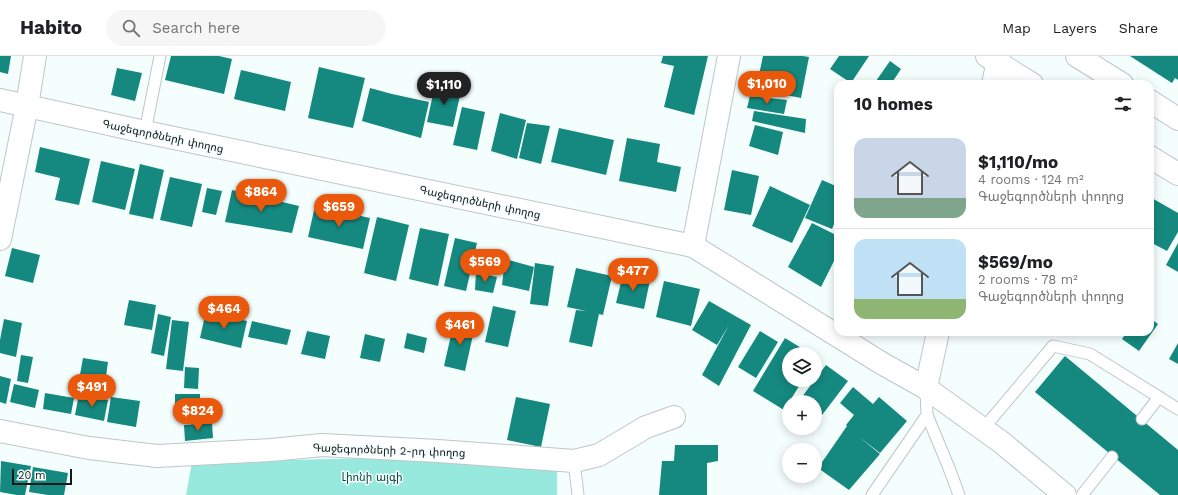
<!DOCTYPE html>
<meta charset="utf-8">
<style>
body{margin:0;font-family:"Work Sans","Noto Sans Armenian",sans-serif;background:#f6f6f6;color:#202124;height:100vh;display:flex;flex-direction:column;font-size:15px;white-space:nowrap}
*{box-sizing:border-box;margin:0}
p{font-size:13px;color:#757577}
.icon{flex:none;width:22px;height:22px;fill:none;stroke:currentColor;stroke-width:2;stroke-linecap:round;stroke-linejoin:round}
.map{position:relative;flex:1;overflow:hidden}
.drawer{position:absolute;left:834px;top:24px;width:320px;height:256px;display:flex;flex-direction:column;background:#fff;border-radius:12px;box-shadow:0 2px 10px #0003}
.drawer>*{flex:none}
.tools{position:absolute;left:782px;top:291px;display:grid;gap:8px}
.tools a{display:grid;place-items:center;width:40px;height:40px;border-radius:50%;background:#fff;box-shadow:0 2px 10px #0003;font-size:20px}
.scale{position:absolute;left:12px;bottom:10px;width:60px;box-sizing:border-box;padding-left:4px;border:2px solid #161919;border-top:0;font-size:11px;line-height:14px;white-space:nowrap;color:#161919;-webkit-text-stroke:3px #f4fefc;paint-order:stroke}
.price{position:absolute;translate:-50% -34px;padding:0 9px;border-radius:14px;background:#ea580c;color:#fff;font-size:13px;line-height:26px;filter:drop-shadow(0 1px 2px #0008)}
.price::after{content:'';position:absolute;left:50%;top:24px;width:12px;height:9px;margin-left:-6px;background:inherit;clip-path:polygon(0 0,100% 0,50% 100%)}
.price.active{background:#222;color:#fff}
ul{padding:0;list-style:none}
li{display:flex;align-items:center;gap:12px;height:100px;padding:0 20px}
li+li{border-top:1px solid #e0e0e0}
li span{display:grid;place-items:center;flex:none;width:112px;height:80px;border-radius:12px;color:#555}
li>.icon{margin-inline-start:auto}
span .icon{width:48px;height:48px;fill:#fffc;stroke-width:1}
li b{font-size:17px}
h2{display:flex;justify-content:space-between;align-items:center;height:48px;padding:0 20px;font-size:17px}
header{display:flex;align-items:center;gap:24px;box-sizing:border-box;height:56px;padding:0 20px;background:#fff;border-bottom:1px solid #e0e0e0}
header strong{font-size:19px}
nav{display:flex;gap:22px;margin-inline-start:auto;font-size:14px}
.search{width:280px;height:36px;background:#f6f6f6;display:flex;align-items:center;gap:10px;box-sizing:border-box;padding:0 14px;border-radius:22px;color:#757577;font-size:15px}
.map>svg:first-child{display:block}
.green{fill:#97e9de}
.building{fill:#15897f}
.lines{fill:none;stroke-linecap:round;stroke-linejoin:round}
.lane-casing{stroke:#bec7c6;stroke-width:13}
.street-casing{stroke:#bec7c6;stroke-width:24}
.secondary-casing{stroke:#bec7c6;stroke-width:24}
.primary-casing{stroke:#bec7c6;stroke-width:24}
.lane{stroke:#fff;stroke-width:11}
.street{stroke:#fff;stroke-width:22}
.secondary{stroke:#fff;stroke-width:22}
.primary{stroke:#fff;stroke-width:22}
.labels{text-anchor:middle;stroke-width:3;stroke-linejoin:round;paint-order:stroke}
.street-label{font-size:11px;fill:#161919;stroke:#f4fefc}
.park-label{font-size:11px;fill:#04453f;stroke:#f4fefc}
</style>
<header>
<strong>Habito</strong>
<div class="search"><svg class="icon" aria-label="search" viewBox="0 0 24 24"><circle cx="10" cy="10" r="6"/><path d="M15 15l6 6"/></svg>Search here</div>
<nav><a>Map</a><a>Layers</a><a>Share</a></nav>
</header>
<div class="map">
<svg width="1178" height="439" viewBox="0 0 1178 439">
<rect width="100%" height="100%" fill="#f4fefc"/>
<!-- green -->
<polygon class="green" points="375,402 557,415 557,439 186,439 192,406"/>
<!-- building -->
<g class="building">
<polygon points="0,0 11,0 8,18 0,16"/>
<polygon points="171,0 219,0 232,3 224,38 165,24"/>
<polygon points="663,0 708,0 694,59 664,51 674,10 661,7"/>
<polygon points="763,0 803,0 809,1 801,42 756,33"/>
<polygon points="839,0 869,0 851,27 830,13"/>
<polygon points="1130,0 1178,0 1178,24 1175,22 1172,27"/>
<polygon points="890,5 901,13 891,28 880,28 876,25"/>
<polygon points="319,11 365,22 353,72 308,62"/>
<polygon points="117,12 142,17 135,45 111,39"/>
<polygon points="241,14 291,26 285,55 234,43"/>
<polygon points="435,29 461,35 453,71 427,66"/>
<polygon points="370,32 392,38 429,46 421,82 362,65"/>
<polygon points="750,40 787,44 784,58 747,52"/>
<polygon points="462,51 485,56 477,94 453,89"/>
<polygon points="754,55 806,63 805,77 752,65"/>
<polygon points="500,57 526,64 517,103 491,95"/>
<polygon points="527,67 550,70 541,108 519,102"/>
<polygon points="755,69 783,76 778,99 749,90"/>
<polygon points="559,72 614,84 606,119 551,106"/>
<polygon points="627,82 660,88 657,106 681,111 676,136 619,125"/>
<polygon points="40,91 90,103 79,149 55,144 60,122 35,116"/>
<polygon points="101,105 135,113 125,154 92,146"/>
<polygon points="140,108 164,114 153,163 129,158"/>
<polygon points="732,114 759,120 751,159 724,154"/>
<polygon points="170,121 202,128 192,171 160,164"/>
<polygon points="822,124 838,131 838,158 832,173 805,162"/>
<polygon points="770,130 810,149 792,187 752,170"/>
<polygon points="207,132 222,135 216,159 202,156"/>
<polygon points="232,134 299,150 292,177 225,166"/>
<polygon points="1150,141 1178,157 1178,176 1167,195 1150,186"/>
<polygon points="315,150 370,162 363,193 308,181"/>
<polygon points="377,161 409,169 396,225 364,217"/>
<polygon points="812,167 838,180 838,197 821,231 788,211"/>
<polygon points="420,172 449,178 438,230 409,223"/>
<polygon points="455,182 477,187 466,235 444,230"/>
<polygon points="1178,187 1178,216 1166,209"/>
<polygon points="12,192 40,199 33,227 5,220"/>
<polygon points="505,203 534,211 529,235 502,229"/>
<polygon points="535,207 554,210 548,250 530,248"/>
<polygon points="576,212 612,220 603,259 599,258 592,291 569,286 576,254 586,255 567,251"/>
<polygon points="476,216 497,221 493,237 475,234"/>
<polygon points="623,218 650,224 644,253 616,247"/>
<polygon points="664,225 700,233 691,270 656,261"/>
<polygon points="129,244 156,249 152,274 124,269"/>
<polygon points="709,245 751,269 719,330 702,319 729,269 717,289 692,274"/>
<polygon points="493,250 516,255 508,291 485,286"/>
<polygon points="206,255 247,265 241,292 200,282"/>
<polygon points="158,258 171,261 164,300 151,297"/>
<polygon points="1150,262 1158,268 1139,295 1122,283 1127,276 1150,276"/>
<polygon points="4,263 22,267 16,301 0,297 0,284"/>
<polygon points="172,264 189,266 183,315 166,313"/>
<polygon points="252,265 291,274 287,289 248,281"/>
<polygon points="454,266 475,270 465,315 444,310"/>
<polygon points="307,275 330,280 325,303 301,298"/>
<polygon points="760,275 778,286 756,322 738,311"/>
<polygon points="407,277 427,282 424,297 404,292"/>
<polygon points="365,278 385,283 380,306 360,302"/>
<polygon points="785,282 811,298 789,298 789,324 803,324 784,354 753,335"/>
<polygon points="1178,287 1178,308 1169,303"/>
<polygon points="21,299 33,301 28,327 17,325"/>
<polygon points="1065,300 1178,394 1178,439 1160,439 1035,336"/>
<polygon points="83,302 108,306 106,320 110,321 107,340 77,335"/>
<polygon points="826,309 848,325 819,363 815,360 815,346 798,346"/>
<polygon points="185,311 199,312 198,333 184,332"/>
<polygon points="0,320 11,323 6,348 0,346"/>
<polygon points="14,328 39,334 35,352 10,346"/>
<polygon points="853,331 873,348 879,341 907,365 880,397 858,380 880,398 849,434 818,412 847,370 846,369 854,359 840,347"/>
<polygon points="45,337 74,342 71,358 43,353"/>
<polygon points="79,338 108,344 104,365 75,359"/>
<rect x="175" y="338" width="25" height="24"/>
<polygon points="111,341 140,345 136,371 107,366"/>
<polygon points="516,341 550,348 541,391 507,384"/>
<polygon points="212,367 213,382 185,385 184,369"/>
<polygon points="675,389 718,389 718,405 707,407 707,439 659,439 662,405 674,405"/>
<polygon points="1,405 31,410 25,439 17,439 0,436"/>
<polygon points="33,411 68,417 64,439 48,439 29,436"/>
</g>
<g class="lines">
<defs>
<g id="lane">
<polyline points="145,76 160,0"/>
<polyline points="927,359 949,412 959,439"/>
<polyline points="1142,363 1159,341"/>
<polyline points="983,373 1053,290 1090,298 1178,353"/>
<polyline points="574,405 578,439"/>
<polyline points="872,439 927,359 926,333"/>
<polyline points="1082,439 1112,401"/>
</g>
<g id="street">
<polyline points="0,44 145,76 693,190 883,308 926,332"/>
<polyline points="0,183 27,50 35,0"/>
<polyline points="693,190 729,0"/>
<polyline points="0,375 89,392 157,400 271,394 322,389 438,395 574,405 599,399 646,371 674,361"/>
</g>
<g id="secondary">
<polyline points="993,28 999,0"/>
<polyline points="938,276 926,332 1001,386 1065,439"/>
</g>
<g id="primary">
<polyline points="987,0 1032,28"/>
<polyline points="1077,0 1122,28"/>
<polyline points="1150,45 1178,63"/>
<polyline points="1150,101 1178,118"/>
</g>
</defs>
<!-- lane casing -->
<use href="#lane" class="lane-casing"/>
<!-- street casing -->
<use href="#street" class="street-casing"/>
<!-- secondary casing -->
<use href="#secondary" class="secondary-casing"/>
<!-- primary casing -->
<use href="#primary" class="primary-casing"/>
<!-- lane -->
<use href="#lane" class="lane"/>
<!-- street -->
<use href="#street" class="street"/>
<!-- secondary -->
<use href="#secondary" class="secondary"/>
<!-- primary -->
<use href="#primary" class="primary"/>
</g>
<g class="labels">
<!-- street labels -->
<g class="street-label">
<text transform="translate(163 80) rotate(12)" y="4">Գաջեգործների փողոց</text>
<text transform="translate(480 146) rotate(12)" y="4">Գաջեգործների փողոց</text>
<text transform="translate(389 394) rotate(2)" y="4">Գաջեգործների 2-րդ փողոց</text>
</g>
<!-- park labels -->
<g class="park-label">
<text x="372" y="425">Լիոնի այգի</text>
</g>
</g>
</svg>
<div class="tools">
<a><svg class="icon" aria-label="layers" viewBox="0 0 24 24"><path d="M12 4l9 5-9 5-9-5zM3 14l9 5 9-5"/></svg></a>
<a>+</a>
<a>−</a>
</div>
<div class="scale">20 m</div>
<b class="price" style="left:767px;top:49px">$1,010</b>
<b class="price active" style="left:444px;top:50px">$1,110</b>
<b class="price" style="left:261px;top:157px">$864</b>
<b class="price" style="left:339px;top:172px">$659</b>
<b class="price" style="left:485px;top:227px">$569</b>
<b class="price" style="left:633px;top:236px">$477</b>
<b class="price" style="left:224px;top:274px">$464</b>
<b class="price" style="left:460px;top:290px">$461</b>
<b class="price" style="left:92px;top:352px">$491</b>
<b class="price" style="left:198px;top:376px">$824</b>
<section class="drawer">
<h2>10 homes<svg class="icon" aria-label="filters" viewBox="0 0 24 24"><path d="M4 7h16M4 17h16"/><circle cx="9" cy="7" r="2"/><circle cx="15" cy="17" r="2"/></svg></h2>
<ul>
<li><span style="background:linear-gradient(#c9d6e8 75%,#7fa58c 0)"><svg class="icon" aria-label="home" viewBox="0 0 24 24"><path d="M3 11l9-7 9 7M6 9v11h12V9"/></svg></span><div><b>$1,110/mo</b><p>4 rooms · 124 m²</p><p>Գաջեգործների փողոց</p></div></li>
<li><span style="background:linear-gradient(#bfe0f5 75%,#8fb573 0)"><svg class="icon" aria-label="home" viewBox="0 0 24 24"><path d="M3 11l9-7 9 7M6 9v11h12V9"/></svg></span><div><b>$569/mo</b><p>2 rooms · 78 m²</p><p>Գաջեգործների փողոց</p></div></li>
</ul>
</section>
</div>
